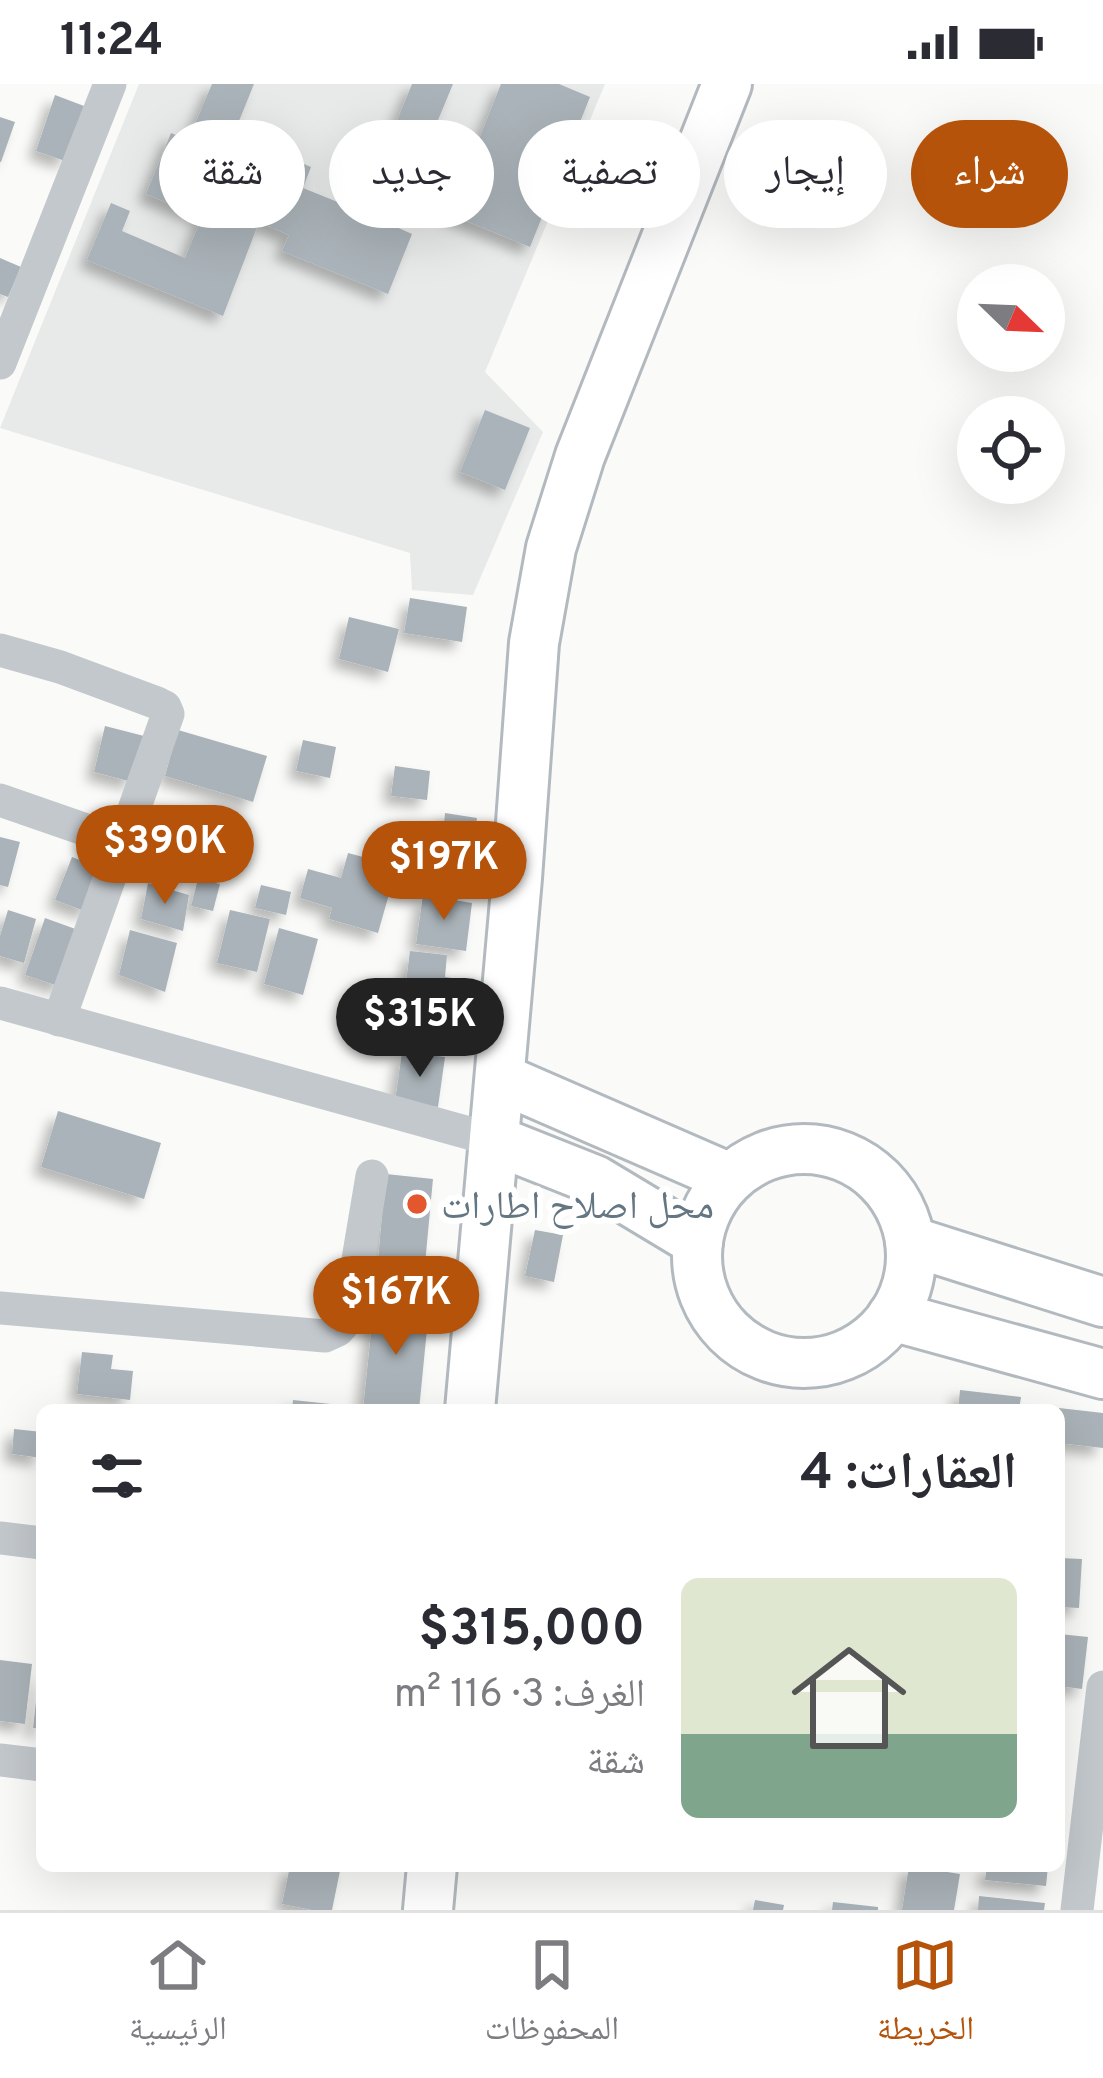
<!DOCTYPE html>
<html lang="ar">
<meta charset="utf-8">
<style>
body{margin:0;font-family:Overpass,"Noto Naskh Arabic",sans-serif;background:#f2f2f3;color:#2b2b33;direction:rtl;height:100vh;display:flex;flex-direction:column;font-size:45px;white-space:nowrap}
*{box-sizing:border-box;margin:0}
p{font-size:39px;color:#7c7c81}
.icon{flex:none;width:66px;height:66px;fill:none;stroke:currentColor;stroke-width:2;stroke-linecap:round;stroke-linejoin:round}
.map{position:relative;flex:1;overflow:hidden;direction:ltr}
.panel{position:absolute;left:36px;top:1320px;width:1029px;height:468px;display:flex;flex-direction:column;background:#fff;border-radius:18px;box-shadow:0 12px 48px #0002;direction:rtl}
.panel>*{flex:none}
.top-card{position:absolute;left:36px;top:36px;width:1032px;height:108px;direction:rtl;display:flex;gap:24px}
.needle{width:78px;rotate:113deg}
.fabs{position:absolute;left:957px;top:180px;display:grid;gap:24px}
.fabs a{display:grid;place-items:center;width:108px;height:108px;border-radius:50%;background:#fff;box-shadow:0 12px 48px #0002;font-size:60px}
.price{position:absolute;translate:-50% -102px;padding:0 27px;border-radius:42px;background:#b45309;color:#fff;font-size:39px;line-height:78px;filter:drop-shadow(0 3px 6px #0008)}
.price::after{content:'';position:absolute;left:50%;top:72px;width:36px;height:27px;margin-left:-18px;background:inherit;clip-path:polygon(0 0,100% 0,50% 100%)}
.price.selected{background:#222;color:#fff}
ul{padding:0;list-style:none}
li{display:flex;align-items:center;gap:36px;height:300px;padding:0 48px}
li span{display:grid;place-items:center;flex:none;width:336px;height:240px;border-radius:18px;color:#555}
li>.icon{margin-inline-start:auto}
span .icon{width:144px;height:144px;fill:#fffc;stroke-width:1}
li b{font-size:51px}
h2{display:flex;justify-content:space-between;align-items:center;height:144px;padding:0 48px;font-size:51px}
.pill{padding:0 42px;border-radius:54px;background:#fff;box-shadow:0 12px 48px #0002;font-size:42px;line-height:108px}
.pill.selected{background:#b45309;color:#fff}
.status{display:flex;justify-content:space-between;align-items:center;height:84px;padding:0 60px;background:#fff;direction:ltr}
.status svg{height:33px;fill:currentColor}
.tab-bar{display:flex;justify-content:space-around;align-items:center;height:168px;border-top:3px solid #e1e1e2;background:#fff;font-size:33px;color:#7c7c81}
.tab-bar a{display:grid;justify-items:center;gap:6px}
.tab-bar .selected{color:#b45309}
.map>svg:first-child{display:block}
.built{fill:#e8e9e9}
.building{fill:#aab3b9;filter:url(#shadow)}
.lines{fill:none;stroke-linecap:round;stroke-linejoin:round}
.secondary-casing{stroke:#b3babf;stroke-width:54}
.street{stroke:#c3c8cc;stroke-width:33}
.secondary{stroke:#fff;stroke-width:48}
.poi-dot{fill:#e4572e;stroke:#fff;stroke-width:4.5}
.labels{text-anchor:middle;stroke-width:12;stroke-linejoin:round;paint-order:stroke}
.poi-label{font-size:39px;fill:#657683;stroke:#fff;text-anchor:start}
</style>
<div class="status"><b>11:24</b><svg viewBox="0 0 49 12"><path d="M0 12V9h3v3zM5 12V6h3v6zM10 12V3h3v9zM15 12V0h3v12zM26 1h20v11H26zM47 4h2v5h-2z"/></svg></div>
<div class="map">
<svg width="1103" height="1826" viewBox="0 0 1103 1826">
<defs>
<filter id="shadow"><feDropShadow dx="-8" dy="8" stdDeviation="6" flood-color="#0004"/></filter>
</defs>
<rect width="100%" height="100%" fill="#fafaf8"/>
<!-- built -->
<polygon class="built" points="139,0 605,0 485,288 543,348 473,511 412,506 410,469 0,344"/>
<!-- building -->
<g class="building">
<polygon points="212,0 254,0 224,74 282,98 292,75 311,83 303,104 360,127 412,0 453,0 394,142 412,150 388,210 282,167 289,151 259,138 223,232 87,176 111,119 130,127 122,147 185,174 202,133 146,110 171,49 188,56"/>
<polygon points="501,0 559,0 590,13 530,163 449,130"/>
<polygon points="55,11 84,22 65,77 36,67"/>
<polygon points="0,33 15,38 1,78 0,78"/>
<polygon points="0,174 21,183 8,213 0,210"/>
<polygon points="485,326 530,344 505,406 460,388"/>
<polygon points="410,514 467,523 462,558 404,549"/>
<polygon points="349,533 399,545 388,588 339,575"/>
<polygon points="105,642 144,652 132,698 94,688"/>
<polygon points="178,646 267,672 253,718 165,692"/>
<polygon points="303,656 336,663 330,694 296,687"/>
<polygon points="395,682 430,687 427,716 391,712"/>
<polygon points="445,729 477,734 466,800 413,791 422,737 444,740"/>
<polygon points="0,753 20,758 8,803 0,801"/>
<polygon points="348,769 397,782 378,849 329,835 332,824 300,814 308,785 341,794"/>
<polygon points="72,773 103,785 87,828 55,816"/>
<polygon points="198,795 220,800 213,827 191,822"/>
<polygon points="148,799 189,811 183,847 141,835"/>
<polygon points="261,801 291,808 286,831 255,824"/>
<polygon points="423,811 472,819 466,867 416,860"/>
<polygon points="8,826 36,835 24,879 0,872 0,852"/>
<polygon points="230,826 270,835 257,888 217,879"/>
<polygon points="45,834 81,847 61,903 25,891"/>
<polygon points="279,844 318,855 303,911 264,900"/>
<polygon points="130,846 177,859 165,908 119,891"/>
<polygon points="410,867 447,871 445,893 459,895 457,913 405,906"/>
<polygon points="405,914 459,921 456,950 401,943"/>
<polygon points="402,968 445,973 438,1023 395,1018"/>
<polygon points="58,1027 161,1059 144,1115 41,1083"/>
<polygon points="386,1090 433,1095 422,1212 375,1208"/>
<polygon points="535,1146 563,1151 554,1198 525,1192"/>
<polygon points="374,1220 429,1225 419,1326 363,1326"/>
<polygon points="82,1268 113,1271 111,1285 133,1287 130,1316 77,1310"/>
<polygon points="960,1306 1021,1313 1019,1326 958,1326"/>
<polygon points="293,1316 340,1321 339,1326 292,1326"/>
<polygon points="1059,1324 1103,1329 1103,1364 1059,1359"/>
<polygon points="14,1345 42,1348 42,1374 12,1370"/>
<polygon points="1059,1474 1082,1475 1079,1524 1059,1523"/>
<polygon points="1059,1550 1088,1553 1082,1605 1059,1602"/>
<polygon points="0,1576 32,1580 25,1640 0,1637"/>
<polygon points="39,1590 42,1590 42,1645 33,1644"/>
<polygon points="290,1782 341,1782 332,1826 312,1826 282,1820"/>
<polygon points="909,1782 960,1790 954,1826 902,1826"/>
<polygon points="987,1782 1048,1782 1046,1802 985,1796"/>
<polygon points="979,1812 1045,1819 1044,1826 978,1826"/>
<polygon points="755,1816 784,1821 783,1826 753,1826"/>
<polygon points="833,1818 878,1823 878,1826 832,1826"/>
</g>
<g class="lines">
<defs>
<g id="secondary">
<polyline points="500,994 730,1094"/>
<polyline points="494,1056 595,1096 698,1158"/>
<circle cx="804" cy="1172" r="107"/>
<polyline points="910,1157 1103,1218"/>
<polyline points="892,1232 1103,1290"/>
<polyline points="470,1326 517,794 534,559 551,464 580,372 727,0"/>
<polyline points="428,1826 432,1782"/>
</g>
</defs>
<!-- secondary casing -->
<use href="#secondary" class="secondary-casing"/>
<!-- street -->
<g class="street">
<polyline points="0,279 110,0"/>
<polyline points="0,566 60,583 157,619 165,623 168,630 59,936"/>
<polyline points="0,716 121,758"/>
<polyline points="0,919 494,1056"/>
<polyline points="0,1224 325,1252 338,1246 348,1235 372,1092"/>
<polyline points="0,1454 42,1459"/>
<polyline points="0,1676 42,1681"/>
<polyline points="1077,1826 1103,1603"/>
</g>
<!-- secondary -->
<use href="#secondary" class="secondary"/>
</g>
<!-- markers -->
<circle class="poi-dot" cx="417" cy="1120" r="12"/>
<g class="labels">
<!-- poi labels -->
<g class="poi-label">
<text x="441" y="1134">محل اصلاح اطارات</text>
</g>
</g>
</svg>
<div class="fabs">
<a><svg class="needle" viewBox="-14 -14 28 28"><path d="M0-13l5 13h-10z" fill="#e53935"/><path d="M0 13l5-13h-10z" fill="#7c7c81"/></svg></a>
<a><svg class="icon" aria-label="locate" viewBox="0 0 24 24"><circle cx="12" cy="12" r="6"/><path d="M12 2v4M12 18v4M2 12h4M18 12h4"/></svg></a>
</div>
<b class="price" style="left:165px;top:823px">$390K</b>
<b class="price" style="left:444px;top:839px">$197K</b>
<b class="price selected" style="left:420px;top:996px">$315K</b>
<b class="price" style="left:396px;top:1274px">$167K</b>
<div class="top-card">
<a class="pill selected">شراء</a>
<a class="pill">إيجار</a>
<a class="pill">تصفية</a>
<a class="pill">جديد</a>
<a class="pill">شقة</a>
</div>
<section class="panel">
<h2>العقارات: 4<svg class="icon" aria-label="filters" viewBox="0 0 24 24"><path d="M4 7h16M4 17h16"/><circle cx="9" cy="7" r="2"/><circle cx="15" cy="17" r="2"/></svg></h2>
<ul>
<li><span style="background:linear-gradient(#dfe7d0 65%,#7fa58c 0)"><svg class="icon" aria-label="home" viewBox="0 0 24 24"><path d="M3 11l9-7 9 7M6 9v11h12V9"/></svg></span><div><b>$315,000</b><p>الغرف: 3 · 116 m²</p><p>شقة</p></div></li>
</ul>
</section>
</div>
<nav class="tab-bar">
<a class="selected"><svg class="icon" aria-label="map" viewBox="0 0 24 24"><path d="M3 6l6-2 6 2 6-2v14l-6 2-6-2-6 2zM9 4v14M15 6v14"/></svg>الخريطة</a>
<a><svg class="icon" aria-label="saved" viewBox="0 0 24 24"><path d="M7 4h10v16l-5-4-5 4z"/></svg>المحفوظات</a>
<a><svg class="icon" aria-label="home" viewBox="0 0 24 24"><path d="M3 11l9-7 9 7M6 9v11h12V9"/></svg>الرئيسية</a>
</nav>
